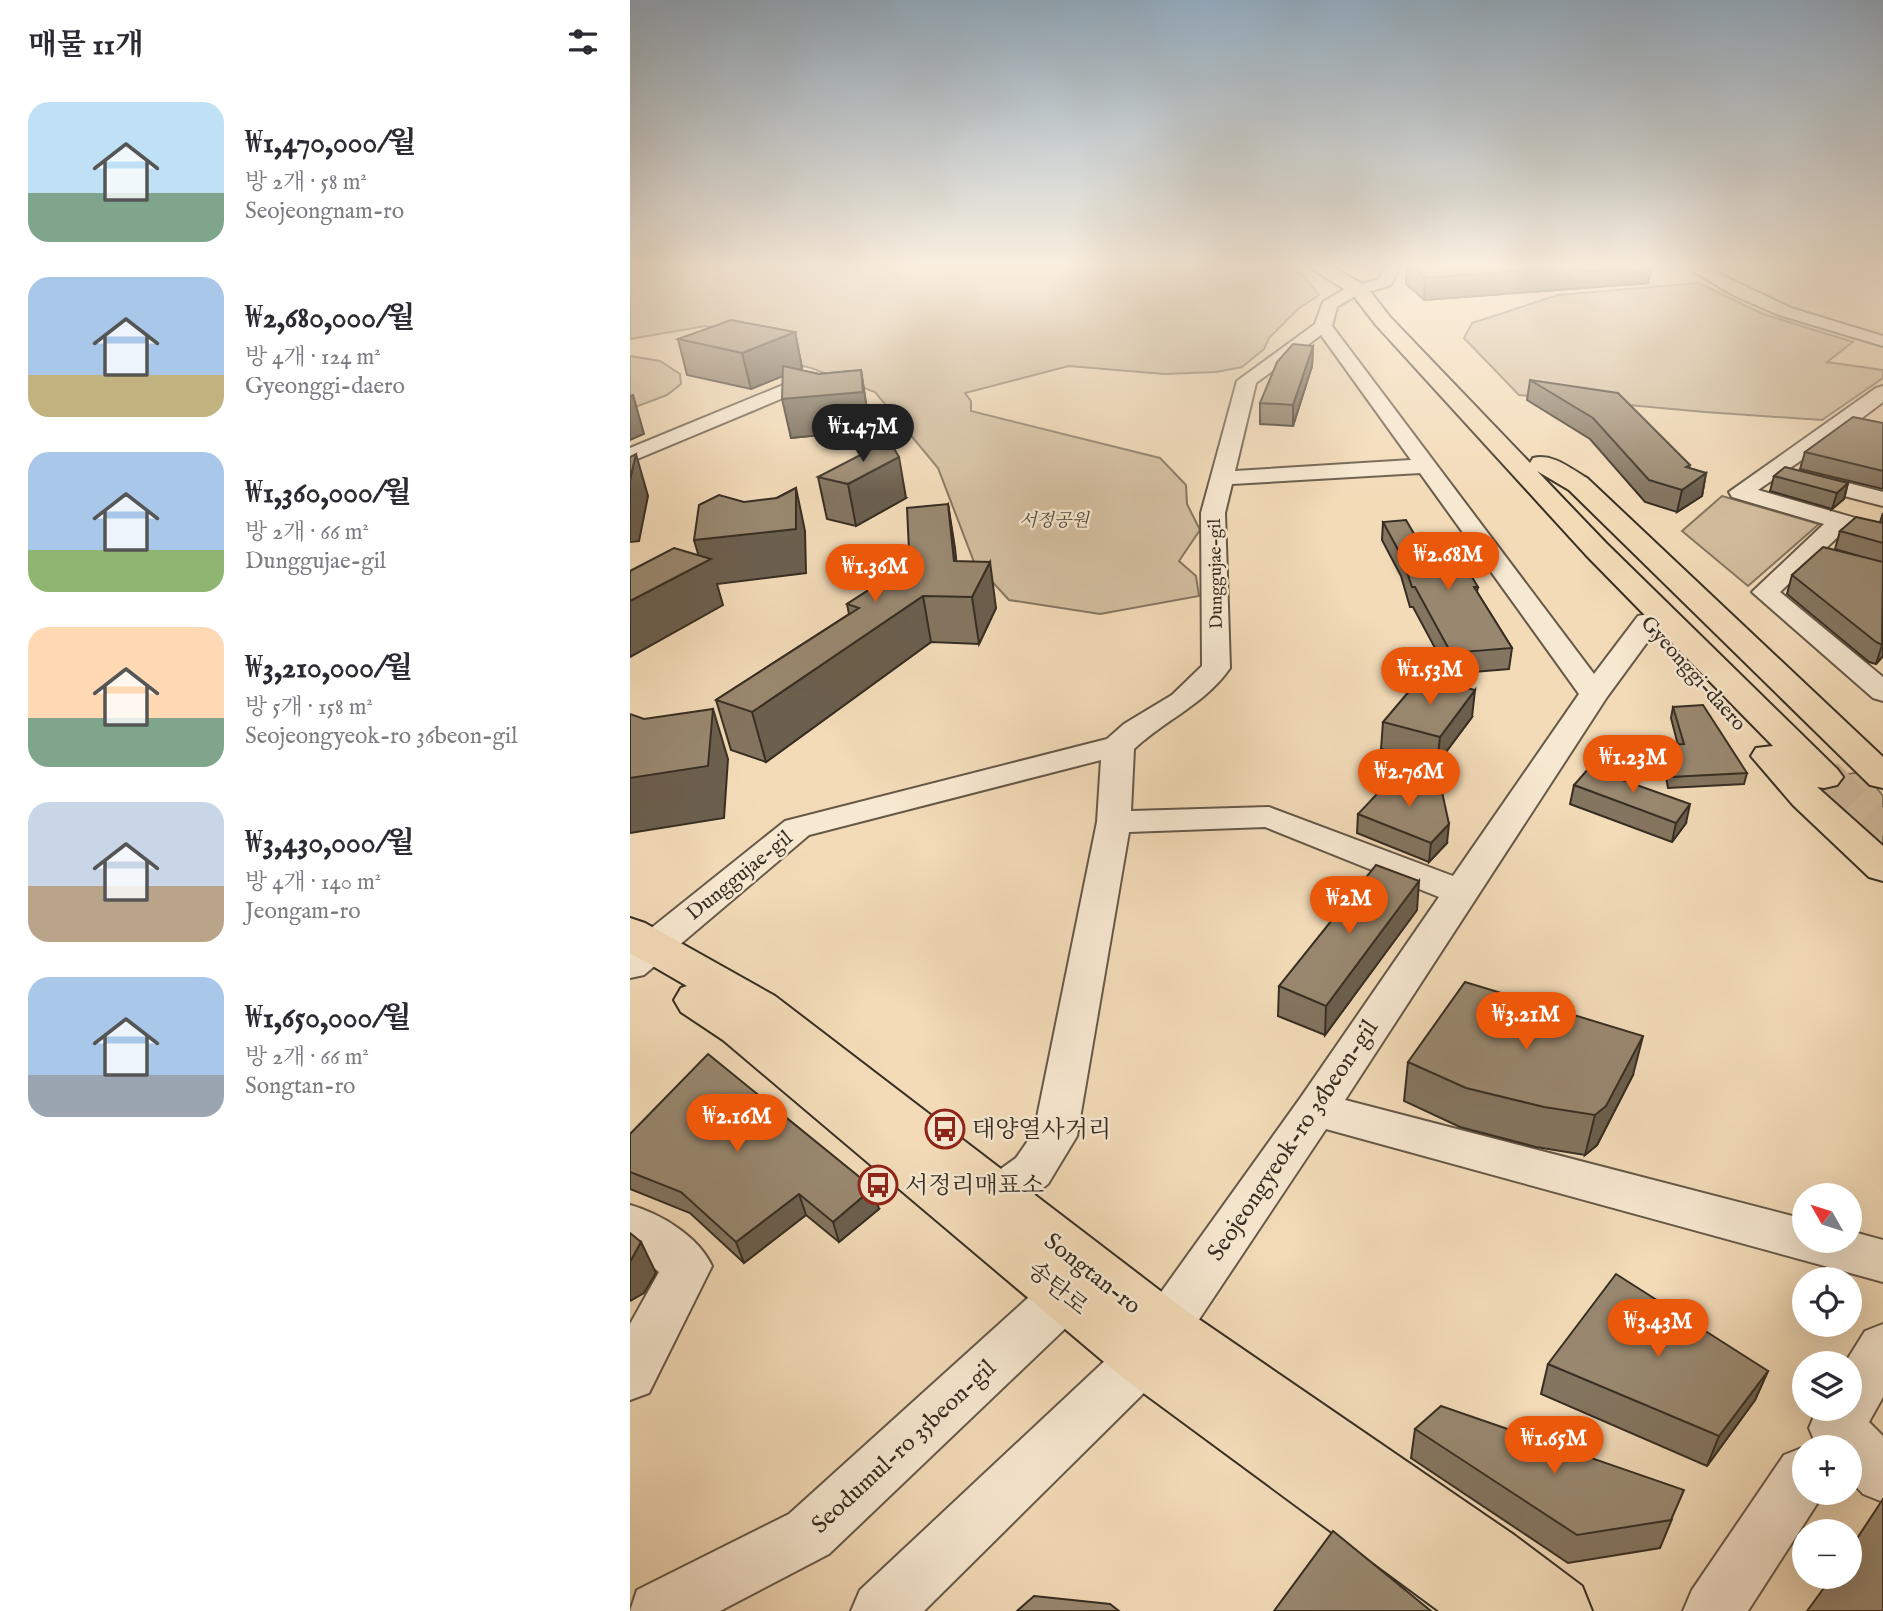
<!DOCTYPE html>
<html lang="ko">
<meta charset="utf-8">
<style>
body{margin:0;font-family:"IM FELL English","Noto Serif KR",serif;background:#f7f7f7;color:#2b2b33;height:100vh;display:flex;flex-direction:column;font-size:26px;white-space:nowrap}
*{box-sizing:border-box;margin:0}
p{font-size:23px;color:#7c7c81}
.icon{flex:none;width:38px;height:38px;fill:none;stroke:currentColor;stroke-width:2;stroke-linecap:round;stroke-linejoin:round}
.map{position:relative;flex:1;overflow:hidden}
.details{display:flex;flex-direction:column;background:#fff;width:630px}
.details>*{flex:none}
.needle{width:46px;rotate:309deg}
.tools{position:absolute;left:1162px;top:1183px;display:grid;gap:14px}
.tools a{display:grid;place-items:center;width:70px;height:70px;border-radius:50%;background:#fff;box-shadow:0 7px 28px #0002;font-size:35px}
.price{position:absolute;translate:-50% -60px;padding:0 16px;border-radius:24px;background:#ea580c;color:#fff;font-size:23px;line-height:46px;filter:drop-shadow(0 2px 4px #0008)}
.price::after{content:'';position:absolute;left:50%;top:42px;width:21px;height:16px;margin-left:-10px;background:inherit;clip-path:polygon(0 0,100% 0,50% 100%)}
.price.active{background:#222;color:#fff}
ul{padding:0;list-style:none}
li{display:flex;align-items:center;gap:21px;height:175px;padding:0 28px}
li span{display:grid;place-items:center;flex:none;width:196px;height:140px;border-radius:21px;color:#555}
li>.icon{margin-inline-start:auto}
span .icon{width:84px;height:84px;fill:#fffc;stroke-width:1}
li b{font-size:30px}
h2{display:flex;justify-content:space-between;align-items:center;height:84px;padding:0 28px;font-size:30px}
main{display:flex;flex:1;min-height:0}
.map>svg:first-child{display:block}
.green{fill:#d3be9f;stroke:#857661;stroke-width:2}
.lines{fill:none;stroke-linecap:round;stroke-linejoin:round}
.major-tunnel{stroke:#cdb89a;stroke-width:39;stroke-dasharray:39 19;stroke-linecap:butt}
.minor-casing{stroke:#665948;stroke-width:4}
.major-casing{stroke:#372e23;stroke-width:4}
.minor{fill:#f7e8d1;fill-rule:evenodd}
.major{fill:#f3dbb8;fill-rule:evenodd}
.wall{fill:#847560;stroke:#372e23;stroke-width:2}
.shaded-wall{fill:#6b5f4e;stroke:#372e23;stroke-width:2}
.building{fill:#998870;stroke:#372e23;stroke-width:2}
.labels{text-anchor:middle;stroke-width:5;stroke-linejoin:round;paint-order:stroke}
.far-park-label{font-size:18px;font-style:italic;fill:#564b3c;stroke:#f7e8d1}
.far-street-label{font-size:18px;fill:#372e23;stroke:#f7e8d1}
.street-label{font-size:21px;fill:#372e23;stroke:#f7e8d1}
.near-poi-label{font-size:24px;fill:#372e23;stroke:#f7e8d1;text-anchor:start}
.near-street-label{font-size:24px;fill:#372e23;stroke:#f7e8d1}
</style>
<main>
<section class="details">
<h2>매물 11개<svg class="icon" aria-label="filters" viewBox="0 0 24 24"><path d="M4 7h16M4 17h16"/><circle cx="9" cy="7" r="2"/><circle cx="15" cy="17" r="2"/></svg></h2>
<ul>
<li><span style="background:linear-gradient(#bfe0f5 65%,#7fa58c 0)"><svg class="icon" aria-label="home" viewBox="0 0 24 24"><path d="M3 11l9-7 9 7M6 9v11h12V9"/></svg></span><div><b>₩1,470,000/월</b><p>방 2개 · 58 m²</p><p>Seojeongnam-ro</p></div></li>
<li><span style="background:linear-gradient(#a9c7e8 70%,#c2b280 0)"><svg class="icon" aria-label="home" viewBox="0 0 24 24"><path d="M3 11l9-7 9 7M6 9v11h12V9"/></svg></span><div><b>₩2,680,000/월</b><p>방 4개 · 124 m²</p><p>Gyeonggi-daero</p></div></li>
<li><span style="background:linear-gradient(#a9c7e8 70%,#8fb573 0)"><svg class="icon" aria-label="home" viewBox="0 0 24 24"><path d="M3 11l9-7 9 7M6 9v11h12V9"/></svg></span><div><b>₩1,360,000/월</b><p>방 2개 · 66 m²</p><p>Dunggujae-gil</p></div></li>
<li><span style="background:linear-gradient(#ffd9b3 65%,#7fa58c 0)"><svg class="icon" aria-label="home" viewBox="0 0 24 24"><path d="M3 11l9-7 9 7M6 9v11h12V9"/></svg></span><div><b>₩3,210,000/월</b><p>방 5개 · 158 m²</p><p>Seojeongyeok-ro 36beon-gil</p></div></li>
<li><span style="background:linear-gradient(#c9d6e8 60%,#b9a48a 0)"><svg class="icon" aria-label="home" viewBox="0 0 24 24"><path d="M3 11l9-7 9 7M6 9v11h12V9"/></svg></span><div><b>₩3,430,000/월</b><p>방 4개 · 140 m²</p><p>Jeongam-ro</p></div></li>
<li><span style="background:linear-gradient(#a9c7e8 70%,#9aa5b1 0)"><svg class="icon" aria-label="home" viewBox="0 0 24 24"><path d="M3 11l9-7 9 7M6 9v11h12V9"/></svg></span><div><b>₩1,650,000/월</b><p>방 2개 · 66 m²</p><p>Songtan-ro</p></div></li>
</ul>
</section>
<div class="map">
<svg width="1253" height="1611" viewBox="0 0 1253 1611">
<rect width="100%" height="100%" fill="#f3dbb8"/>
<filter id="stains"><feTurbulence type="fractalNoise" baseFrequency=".00286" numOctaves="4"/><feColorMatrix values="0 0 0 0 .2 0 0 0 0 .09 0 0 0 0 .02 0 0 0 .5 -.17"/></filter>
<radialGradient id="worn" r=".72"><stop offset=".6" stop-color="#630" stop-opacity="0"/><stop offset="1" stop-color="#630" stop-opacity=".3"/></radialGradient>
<!-- green -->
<g class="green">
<polygon points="0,267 653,267 673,275 689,295 668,309 639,338 634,349 612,367 586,372 534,374 439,366 335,393 341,401 341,411 530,458 556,485 557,504 570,530 549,561 566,576 569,596 470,614 379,600 344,562 308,468 245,392 181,368 106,350 109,333 75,326 0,339"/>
<polygon points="1069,283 1133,314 1223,342 1197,362 1253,370 1253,378 1192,420 1075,412 889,395 834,338 842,323 928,295"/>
<polygon points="0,356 30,361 50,374 51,384 37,395 0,409"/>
<polygon points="1092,496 1189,524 1118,586 1052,531"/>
<polygon points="1234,772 1253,796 1253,846 1167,780"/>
</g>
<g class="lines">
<!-- major-tunnel -->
<polyline class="major-tunnel" points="1194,777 1253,835"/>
<defs>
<g id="minor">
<path d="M754 267H769L761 285 725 296 707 307 702 326 964 674 1008 616 1018 614 1028 616 1032 622 977 697 715 1100 1174 1219V1241H1220V1231L1253 1240V1282L696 1129 532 1375 294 1611H221L230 1590 496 1341 671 1097 809 897 635 827 499 832 447 1136 418 1184 383 1211 367 1216 351 1211 344 1197 351 1183 386 1158 404 1132 467 822 471 760 179 835 14 975 0 978V945L155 821 477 739 494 724 542 695 572 666 571 513 607 381 685 324 693 302 713 290 749 279ZM691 335 781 460 605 471 626 383ZM790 473 949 694 823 876 639 807 501 811 504 749C535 720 575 704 600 668L595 513 602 484Z"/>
<polygon points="1056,267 1075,267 1161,308 1253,336 1253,346 1149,315 1103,295"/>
<polygon points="158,383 168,389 165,393 0,462 0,448"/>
<polygon points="1253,386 1253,402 1220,427 1128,490 1253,526 1253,541 1215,530 1150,592 1253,677 1253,701 1243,698 1122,592 1194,524 1102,497 1099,492 1246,388"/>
<polygon points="1172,471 1253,492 1253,506 1164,483 1161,478 1164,473"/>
<path d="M0 1205C31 1214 68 1236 82 1266L19 1393 0 1400V1324L29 1272 0 1248Z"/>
<polygon points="448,1262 465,1268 473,1284 465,1300 199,1554 90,1611 0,1611 7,1590 159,1514 431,1268"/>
<polygon points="1253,1324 1253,1397 1239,1422 1253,1436 1253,1502 1233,1494 1220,1480 1220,1447 1187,1447 1179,1428 1187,1409 1220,1409 1220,1363 1215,1363 1235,1331"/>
<polygon points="1174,1447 1174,1493 1194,1493 1118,1611 1053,1611 1062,1590 1154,1455"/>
</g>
<g id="major">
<path d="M679 267H702L736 286 760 317 900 463 903 458C923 453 941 469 957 478L1253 757V788L1240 785 939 490 907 471 976 543 1207 769 1213 777 1207 785 1194 788 1187 787 1253 846V881L1239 877 1163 805 1121 756 1126 748 1143 746 956 555 746 325 722 294Z"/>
<polygon points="0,918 15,923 145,996 554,1309 884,1535 952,1586 962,1611 809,1611 493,1378 93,1040 51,1012 44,1000 51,988 57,986 0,953"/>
</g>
</defs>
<!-- minor casing -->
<use href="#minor" class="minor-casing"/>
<!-- major casing -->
<use href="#major" class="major-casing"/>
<!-- minor -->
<use href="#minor" class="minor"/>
<!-- major -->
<use href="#major" class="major"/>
</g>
<!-- wall -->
<g class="wall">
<polygon points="777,267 1021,267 1018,283 794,300 776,284"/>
<polygon points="165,332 172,368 168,370 189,374 231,370 240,430 161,438 153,376 121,389 57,375 48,339"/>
<polygon points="683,346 682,366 663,426 630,424 630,403"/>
<polygon points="900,380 1060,465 1059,468 1076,473 1072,496 1047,512 1015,502 960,439 897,400"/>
<polygon points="1253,423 1253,489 1170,469 1175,452"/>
<polygon points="1144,476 1218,483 1214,499 1202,509 1140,491"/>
<polygon points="188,477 276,498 226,526 197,519"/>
<polygon points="318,504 326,561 366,608 349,644 301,642 136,762 101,750 86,700 219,614 217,604 256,579 252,556 279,550"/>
<polygon points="1253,513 1253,656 1246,664 1239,662 1157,594 1162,575 1239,559 1205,549 1210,531 1250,522"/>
<polygon points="753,522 790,544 848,587 847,592 882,648 879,669 819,674 783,607 780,607 771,576 752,540"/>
<polygon points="1043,707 1117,773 1114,784 1038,788 1032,756 1035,745 1048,745 1041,718"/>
<polygon points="842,717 807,764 751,749 753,722"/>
<polygon points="944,785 1056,823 1042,842 940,804"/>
<polygon points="728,814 817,843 799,862 727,833"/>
<polygon points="787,910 695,1035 648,1016 649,986"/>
<polygon points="778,1062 1003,1075 967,1145 955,1155 906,1147 830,1127 774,1101"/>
<polygon points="0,1134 249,1209 209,1242 176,1215 114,1263 60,1213 0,1189"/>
<polygon points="918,1364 1138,1371 1125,1400 1077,1466 911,1394"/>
<polygon points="785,1429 1042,1519 1030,1548 938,1563 781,1458"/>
</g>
<!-- shaded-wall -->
<g class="shaded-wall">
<polygon points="933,267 1021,267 1018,283 794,300 795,278"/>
<polygon points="165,332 172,368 121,389 112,353"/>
<polygon points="683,346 682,366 663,426 663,405"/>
<polygon points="231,370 240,430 161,438 152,399"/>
<polygon points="3,395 14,434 0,440 0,396"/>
<polygon points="6,454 18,496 9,541 0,542 0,480"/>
<polygon points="269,457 276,498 226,526 218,484"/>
<polygon points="1076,473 1072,496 1047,512 1052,490"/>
<polygon points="1218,483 1214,499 1202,509 1207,493"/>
<polygon points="166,488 175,531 176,573 87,584 93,605 0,657 0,601 71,564 64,540"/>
<polygon points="318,504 325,548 330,597 324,561"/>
<polygon points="360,562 366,608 349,644 342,597"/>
<polygon points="293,596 301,642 136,762 122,712"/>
<polygon points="1253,644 1253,656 1246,664 1252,645"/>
<polygon points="845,690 842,717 807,764 810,737"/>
<polygon points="83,709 98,759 94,818 0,833 0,778"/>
<polygon points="1060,804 1056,823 1042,842 1046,823"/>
<polygon points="819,824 817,843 799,862 801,843"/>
<polygon points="789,881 787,910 695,1035 696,1006"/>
<polygon points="1013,1036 1003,1075 967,1145 955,1155 965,1115"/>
<polygon points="243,1188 249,1209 209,1242 203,1222"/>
<polygon points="169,1194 176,1215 114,1263 106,1242"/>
<polygon points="11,1242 26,1273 14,1293 0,1301 0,1262"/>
<polygon points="1138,1371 1125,1400 1077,1466 1089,1436"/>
</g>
<!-- building -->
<g class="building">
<polygon points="784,267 933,267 795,278"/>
<polygon points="101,320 165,332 112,353 48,339"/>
<polygon points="663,344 683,346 663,405 630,403 647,362"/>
<polygon points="153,366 189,374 231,370 233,392 152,399"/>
<polygon points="900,380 988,393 1060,465 1056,467 1076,473 1052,490 1019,480 963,418"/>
<polygon points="1223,417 1253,423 1253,471 1175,452"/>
<polygon points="259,440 269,457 218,484 188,477"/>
<polygon points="6,454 0,480 0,457"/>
<polygon points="1155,467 1218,483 1207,493 1144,476"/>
<polygon points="166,488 166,529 64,540 69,505 89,495 114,502 147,498"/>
<polygon points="318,504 324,561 360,562 342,597 293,596 122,712 86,700 229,608 217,604 265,573 252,556 279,550 277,508"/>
<polygon points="1226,517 1253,523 1253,543 1210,531"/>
<polygon points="776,520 790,544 820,541 848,587 844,587 882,648 821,653 785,587 782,587 772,557 753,522"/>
<polygon points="1193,547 1253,562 1252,645 1246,642 1162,575"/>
<polygon points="44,548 81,559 0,601 0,571"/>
<polygon points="792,676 845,690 810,737 753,722"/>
<polygon points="1073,705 1117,773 1041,777 1035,745 1054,744 1043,707"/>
<polygon points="83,709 78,766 0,778 0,714 14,719"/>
<polygon points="959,768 1060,804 1046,823 944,785"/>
<polygon points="765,775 812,792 819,824 801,843 728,814"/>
<polygon points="746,865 789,881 696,1006 649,986"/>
<polygon points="835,982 1013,1036 976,1106 965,1115 914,1107 836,1088 778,1062"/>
<polygon points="78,1054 243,1188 203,1222 169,1194 106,1242 51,1192 0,1172 0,1134"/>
<polygon points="0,1233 11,1242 0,1262"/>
<polygon points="986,1274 1138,1371 1089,1436 918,1364"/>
<polygon points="811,1406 1054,1490 1041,1520 947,1535 785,1429"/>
<polygon points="1253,1499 1253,1611 1177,1611 1202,1577 1220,1577 1220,1549"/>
<polygon points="703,1531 801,1611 644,1611"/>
<polygon points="404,1596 480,1604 489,1611 387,1611"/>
</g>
<!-- sky -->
<linearGradient id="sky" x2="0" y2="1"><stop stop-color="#93acc0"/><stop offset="0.54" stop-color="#faefdf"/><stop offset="1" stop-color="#faefdf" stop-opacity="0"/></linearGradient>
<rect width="1253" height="493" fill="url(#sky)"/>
<!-- icons -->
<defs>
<symbol id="bus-ring" viewBox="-11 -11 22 22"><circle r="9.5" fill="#f7e8d1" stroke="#8f2418" stroke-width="1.5"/><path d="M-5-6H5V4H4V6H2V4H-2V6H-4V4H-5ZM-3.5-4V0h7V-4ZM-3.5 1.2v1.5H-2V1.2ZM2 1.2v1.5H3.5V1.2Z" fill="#8f2418"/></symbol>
</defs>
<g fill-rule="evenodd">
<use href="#bus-ring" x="293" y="1107" width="44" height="44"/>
<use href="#bus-ring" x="226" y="1163" width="44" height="44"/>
</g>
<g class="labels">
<!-- far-park labels -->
<g class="far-park-label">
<text x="424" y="526">서정공원</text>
</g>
<!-- far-street labels -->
<g class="far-street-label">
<text transform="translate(585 574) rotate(-91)" y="6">Dunggujae-gil</text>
</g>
<!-- street labels -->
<g class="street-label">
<text transform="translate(1064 673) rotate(48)" y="7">Gyeonggi-daero</text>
<text transform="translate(109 875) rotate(-39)" y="7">Dunggujae-gil</text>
</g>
<!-- near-poi labels -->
<g class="near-poi-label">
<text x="342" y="1137">태양열사거리</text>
<text x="275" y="1193">서정리매표소</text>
</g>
<!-- near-street labels -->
<g class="near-street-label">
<text transform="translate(662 1140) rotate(-56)" y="8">Seojeongyeok-ro 36beon-gil</text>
<text transform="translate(463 1273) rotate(38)" y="8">Songtan-ro</text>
<text transform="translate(428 1288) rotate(39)" y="8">송탄로</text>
<text transform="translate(273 1446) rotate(-43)" y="8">Seodumul-ro 35beon-gil</text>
</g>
</g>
<rect width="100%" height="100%" filter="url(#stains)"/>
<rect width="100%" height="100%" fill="url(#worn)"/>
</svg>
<div class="tools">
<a><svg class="needle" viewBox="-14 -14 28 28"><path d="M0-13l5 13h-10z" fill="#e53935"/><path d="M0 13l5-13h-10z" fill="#7c7c81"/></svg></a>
<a><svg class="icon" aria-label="locate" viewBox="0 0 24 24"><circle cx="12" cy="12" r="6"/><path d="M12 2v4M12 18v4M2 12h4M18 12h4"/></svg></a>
<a><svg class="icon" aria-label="layers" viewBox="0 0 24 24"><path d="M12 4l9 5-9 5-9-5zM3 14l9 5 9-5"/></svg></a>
<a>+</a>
<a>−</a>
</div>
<b class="price active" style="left:233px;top:464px">₩1.47M</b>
<b class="price" style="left:818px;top:592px">₩2.68M</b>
<b class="price" style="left:245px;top:604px">₩1.36M</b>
<b class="price" style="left:800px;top:707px">₩1.53M</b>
<b class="price" style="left:1003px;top:795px">₩1.23M</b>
<b class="price" style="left:779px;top:809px">₩2.76M</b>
<b class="price" style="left:719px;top:936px">₩2M</b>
<b class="price" style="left:896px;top:1052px">₩3.21M</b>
<b class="price" style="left:107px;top:1154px">₩2.16M</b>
<b class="price" style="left:1028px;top:1359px">₩3.43M</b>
<b class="price" style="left:924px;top:1476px">₩1.65M</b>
</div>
</main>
